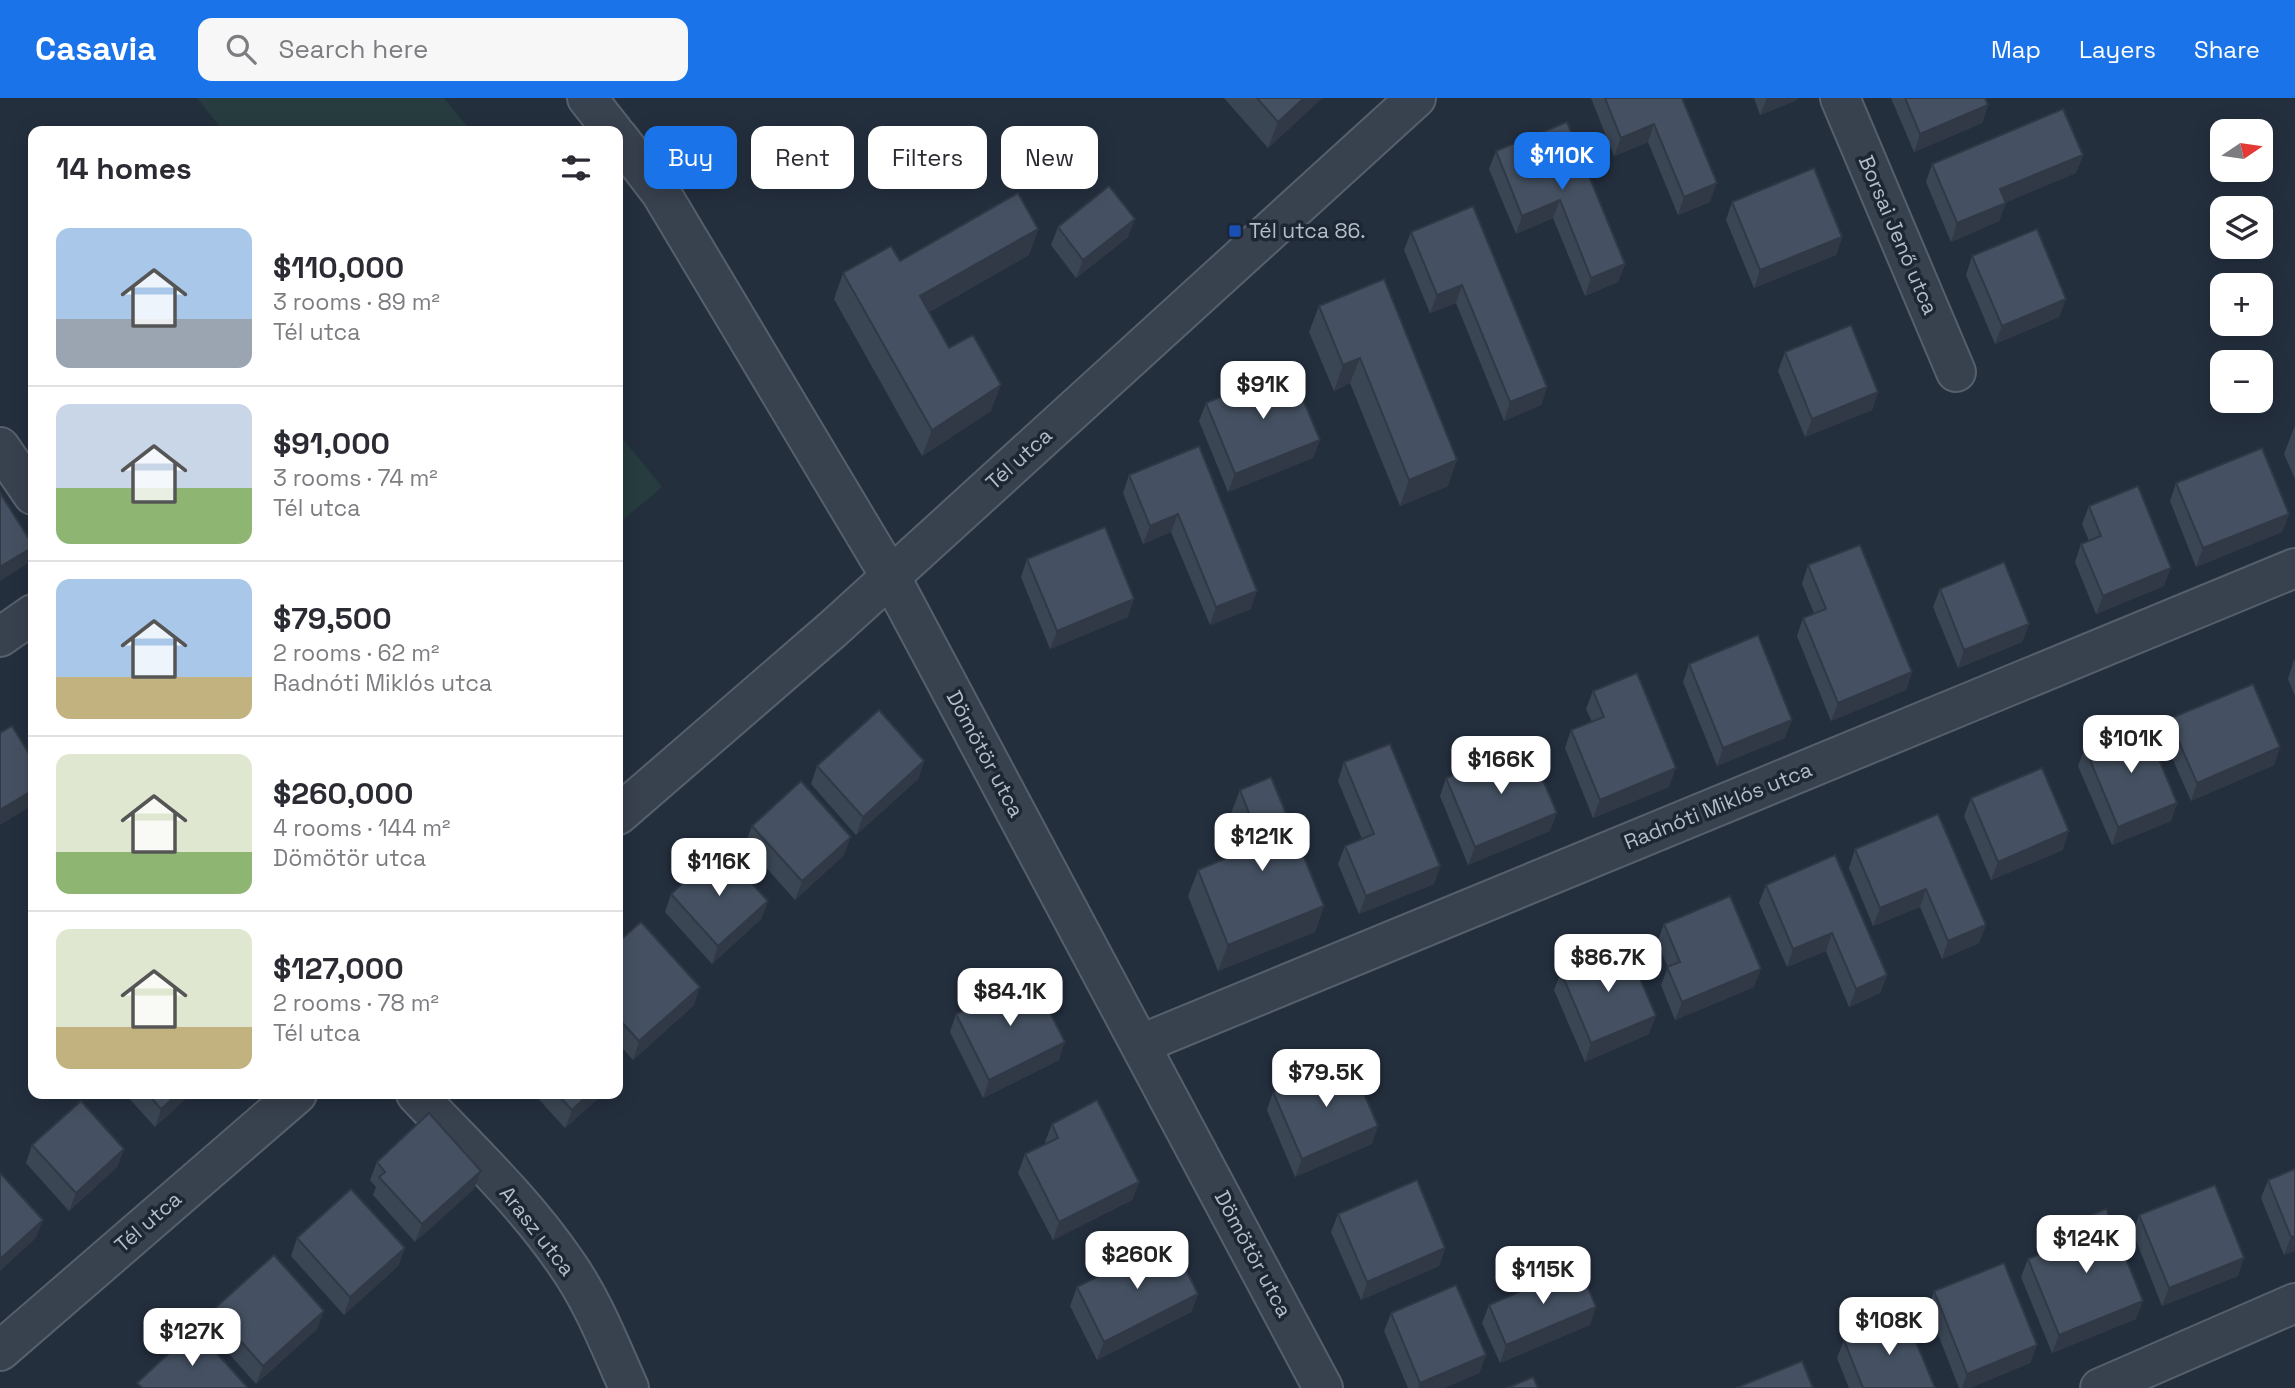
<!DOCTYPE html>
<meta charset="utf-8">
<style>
body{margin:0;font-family:"Space Grotesk",sans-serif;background:#f7f7f7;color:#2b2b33;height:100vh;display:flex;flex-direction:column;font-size:26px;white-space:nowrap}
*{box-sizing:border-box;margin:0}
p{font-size:23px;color:#7c7c81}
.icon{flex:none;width:38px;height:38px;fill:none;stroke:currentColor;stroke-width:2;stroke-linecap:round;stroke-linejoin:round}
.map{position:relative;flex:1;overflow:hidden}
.panel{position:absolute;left:28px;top:28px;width:595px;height:973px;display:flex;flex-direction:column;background:#fff;border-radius:14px;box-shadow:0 4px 18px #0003}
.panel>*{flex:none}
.hud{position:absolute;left:644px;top:28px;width:665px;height:63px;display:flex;gap:14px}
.needle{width:46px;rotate:77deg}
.buttons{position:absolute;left:2210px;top:21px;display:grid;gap:14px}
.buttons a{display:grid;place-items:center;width:63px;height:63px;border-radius:14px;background:#fff;box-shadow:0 4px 18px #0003;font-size:35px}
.price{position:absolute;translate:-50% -60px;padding:0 16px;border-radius:14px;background:#fff;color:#222;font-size:23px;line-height:46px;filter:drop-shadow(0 2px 4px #0008)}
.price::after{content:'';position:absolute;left:50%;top:42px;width:21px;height:16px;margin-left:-10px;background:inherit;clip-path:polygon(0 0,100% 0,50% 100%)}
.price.selected{background:#1a73e8;color:#fff}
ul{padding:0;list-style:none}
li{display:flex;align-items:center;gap:21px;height:175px;padding:0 28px}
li+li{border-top:2px solid #e1e1e2}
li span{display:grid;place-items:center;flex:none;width:196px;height:140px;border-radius:14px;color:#555}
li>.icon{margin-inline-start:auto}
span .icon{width:84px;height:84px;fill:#fffc;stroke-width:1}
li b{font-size:30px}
h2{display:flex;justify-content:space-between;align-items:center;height:84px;padding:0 28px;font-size:30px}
.chip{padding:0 24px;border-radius:14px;background:#fff;box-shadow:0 4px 18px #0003;font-size:24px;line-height:63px}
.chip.selected{background:#1a73e8;color:#fff}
header{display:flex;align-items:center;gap:42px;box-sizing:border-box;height:98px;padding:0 35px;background:#1a73e8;color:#fff}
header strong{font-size:33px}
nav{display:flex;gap:38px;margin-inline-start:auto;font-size:24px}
.search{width:490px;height:63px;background:#f7f7f7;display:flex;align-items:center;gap:18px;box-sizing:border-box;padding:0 24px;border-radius:14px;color:#7c7c81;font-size:26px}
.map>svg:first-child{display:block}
.green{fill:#263c3f}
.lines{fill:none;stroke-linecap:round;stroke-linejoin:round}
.minor-casing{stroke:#565f6c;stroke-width:42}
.minor{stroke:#38414e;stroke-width:38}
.wall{fill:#3b4654}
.shaded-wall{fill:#303945}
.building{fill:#455162;stroke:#303945;stroke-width:2}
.transit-dot{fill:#1a4fb4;stroke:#1d2633;stroke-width:2.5}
.labels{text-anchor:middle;stroke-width:7;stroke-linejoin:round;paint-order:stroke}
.poi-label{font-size:21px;fill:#b4bcc9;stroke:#1d2633;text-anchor:start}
.street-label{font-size:21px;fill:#b4bcc9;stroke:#1d2633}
</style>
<header>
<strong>Casavia</strong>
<div class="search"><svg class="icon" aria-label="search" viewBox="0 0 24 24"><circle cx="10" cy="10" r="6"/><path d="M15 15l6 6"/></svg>Search here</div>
<nav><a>Map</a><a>Layers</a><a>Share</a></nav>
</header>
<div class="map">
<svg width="2295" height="1290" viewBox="0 0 2295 1290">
<rect width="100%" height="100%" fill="#242f3e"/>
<!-- green -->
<g class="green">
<polygon points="197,0 444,0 471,33 223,33"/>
<polygon points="618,335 662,389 618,426"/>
</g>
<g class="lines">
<defs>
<g id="minor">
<polyline points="587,0 613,33"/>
<polyline points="1840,0 1956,274"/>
<polyline points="618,39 661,95 890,478 1323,1290"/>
<polyline points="0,349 33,397"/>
<polyline points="0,539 33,516"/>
<polyline points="618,717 833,531 1416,0"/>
<polyline points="1141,946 2295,470"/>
<path d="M416 996C467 1050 524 1103 566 1165 593 1203 610 1248 629 1290"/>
<polyline points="0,1253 297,996"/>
<polyline points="2100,1290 2295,1205"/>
</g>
</defs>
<!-- minor casing -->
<use href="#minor" class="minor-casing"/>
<!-- minor -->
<use href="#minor" class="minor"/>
</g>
<!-- wall -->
<g class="wall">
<polygon points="1224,0 1322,0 1268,50"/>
<polygon points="1591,0 1682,0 1710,104 1678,117 1648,44 1614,58"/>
<polygon points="1754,0 1797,0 1797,2 1760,17"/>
<polygon points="1891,0 1985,0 1988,7 1982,25 1914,54"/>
<polygon points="1567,24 1625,166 1618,184 1585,198 1553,120 1516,136 1489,71 1496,53"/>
<polygon points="2083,57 2076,75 2006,104 1999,123 1951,144 1926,84 1932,66"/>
<polygon points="1732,104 1842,139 1836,157 1754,190 1726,122"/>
<polygon points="1473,108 1547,289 1541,307 1504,323 1456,205 1430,215 1404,152 1411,134"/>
<polygon points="1058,129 1128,139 1076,180 1051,147"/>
<polygon points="1038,131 1029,157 929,214 949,250 991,313 922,358 834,201 843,175"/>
<polygon points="1972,158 2066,201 2059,219 1995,246 1966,177"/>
<polygon points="1384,181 1448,388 1400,408 1350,285 1334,293 1309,234 1319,208"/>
<polygon points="1785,254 1878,294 1872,312 1805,339 1778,273"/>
<polygon points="1206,305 1320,342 1313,360 1228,394 1199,323"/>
<polygon points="2295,329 2295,381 2284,356 2294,330"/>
<polygon points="1199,348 1251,511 1210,527 1171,434 1143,446 1123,395 1129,377"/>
<polygon points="2176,385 2289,416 2282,434 2196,469 2170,403"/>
<polygon points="2089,408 2164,488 2096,516 2075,464 2081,446 2089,443 2082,426"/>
<polygon points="1027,461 1128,519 1050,551 1021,479"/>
<polygon points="1808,467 1912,574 1906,592 1831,623 1797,538 1803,520 1814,515 1802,486"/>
<polygon points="1940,491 2029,526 2022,544 1958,570 1933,509"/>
<polygon points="2294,562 2295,562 2295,598 2288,581"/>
<polygon points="1689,566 1785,640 1717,668 1683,584"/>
<polygon points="1593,593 1669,689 1593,720 1565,650 1571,632 1592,624 1586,611"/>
<polygon points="33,616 33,628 31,623"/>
<polygon points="2169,621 2280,649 2274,667 2191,703 2163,639"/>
<polygon points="2085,650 2177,705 2171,723 2112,747 2078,668"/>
<polygon points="924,663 918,681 856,737 811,686 817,668"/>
<polygon points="1344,664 1440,768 1434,786 1359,816 1338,766 1345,748 1362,741 1338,683"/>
<polygon points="1446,680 1550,733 1468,767 1440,698"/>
<polygon points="1240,692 1324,808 1315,834 1218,873 1188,798 1198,772 1244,753 1230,718"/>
<polygon points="1971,700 2063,752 1991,782 1964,718"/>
<polygon points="1938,716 1986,827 1979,845 1942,861 1920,809 1873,828 1849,770 1855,751"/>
<polygon points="752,728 844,757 795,802 745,746"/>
<polygon points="1835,757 1887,877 1880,895 1849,909 1826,853 1787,869 1759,805 1766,787"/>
<polygon points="671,796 768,803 761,821 712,866 665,814"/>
<polygon points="1664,826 1754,889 1675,922 1661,887 1668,869 1657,845"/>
<polygon points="618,844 694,907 633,962 618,945"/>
<polygon points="1561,874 1649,936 1585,964 1554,892"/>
<polygon points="956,916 1059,962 983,1000 950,934"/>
<polygon points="1273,994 1372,1046 1295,1079 1267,1012"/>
<polygon points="125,996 191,996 155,1029"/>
<polygon points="534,996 603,996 565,1030"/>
<polygon points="1052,1026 1139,1084 1132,1102 1053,1142 1018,1075 1025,1056 1046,1046 1045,1044"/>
<polygon points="32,1047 124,1051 117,1069 69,1113 26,1065"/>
<polygon points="377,1064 474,1091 415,1144 373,1097 376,1089 370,1082"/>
<polygon points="2295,1071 2295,1153 2284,1157 2261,1100 2268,1082"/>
<polygon points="1338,1116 1445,1150 1439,1168 1361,1202 1331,1134"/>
<polygon points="2139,1117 2238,1178 2162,1208 2133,1135"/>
<polygon points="2066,1127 2136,1221 2052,1255 2021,1179 2028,1161 2060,1148 2059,1145"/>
<polygon points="297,1140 405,1150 398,1168 344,1217 291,1158"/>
<polygon points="1077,1189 1198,1196 1191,1214 1097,1262 1070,1208"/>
<polygon points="1934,1193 2037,1247 2030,1265 1970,1290 1959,1290 1928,1211"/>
<polygon points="1489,1207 1590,1227 1500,1265 1482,1225"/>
<polygon points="213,1212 317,1231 256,1286 206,1230"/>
<polygon points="1391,1215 1486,1257 1479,1275 1444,1290 1408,1290 1384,1233"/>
<polygon points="1844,1242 1935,1290 1849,1290 1837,1260"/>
</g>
<!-- shaded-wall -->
<g class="shaded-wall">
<polygon points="1304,0 1322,0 1268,50 1278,24"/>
<polygon points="1767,0 1797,0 1797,2 1760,17"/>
<polygon points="1988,7 1982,25 1914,54 1920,36"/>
<polygon points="1654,26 1648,44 1614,58 1621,40"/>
<polygon points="2083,57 2076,75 1994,109 2000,91"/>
<polygon points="1717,85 1710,104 1678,117 1684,99"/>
<polygon points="1560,102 1553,120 1516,136 1522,118"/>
<polygon points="2006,105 1999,123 1951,144 1957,125"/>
<polygon points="1135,121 1128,139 1076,180 1083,162"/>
<polygon points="1038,131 1029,157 910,224 920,198"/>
<polygon points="1842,139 1836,157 1754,190 1760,172"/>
<polygon points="1625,166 1618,184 1585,198 1591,180"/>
<polygon points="1462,187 1456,205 1430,215 1437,197"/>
<polygon points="2066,201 2059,219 1995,246 2002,228"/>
<polygon points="1360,260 1350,285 1334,293 1343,267"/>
<polygon points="1001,287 991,313 922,358 932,332"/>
<polygon points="1547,289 1541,307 1504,323 1510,304"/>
<polygon points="1878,294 1872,312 1805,339 1812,321"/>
<polygon points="1320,342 1313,360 1228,394 1235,376"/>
<polygon points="1457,362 1448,388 1400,408 1409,382"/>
<polygon points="1178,416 1171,434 1143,446 1150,428"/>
<polygon points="2289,416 2282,434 2196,469 2203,450"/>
<polygon points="33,449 27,466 0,483 0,469"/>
<polygon points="2171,470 2164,488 2096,516 2103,498"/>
<polygon points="1257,493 1251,511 1210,527 1216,509"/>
<polygon points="1134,501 1128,519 1050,551 1057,533"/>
<polygon points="2029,526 2022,544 1958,570 1964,552"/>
<polygon points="1912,574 1906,592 1831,623 1838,605"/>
<polygon points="1792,622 1785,640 1717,668 1723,650"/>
<polygon points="2280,649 2274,667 2191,703 2197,685"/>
<polygon points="924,663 918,681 856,737 863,719"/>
<polygon points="1676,670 1669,689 1593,720 1600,702"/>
<polygon points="33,692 33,707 0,727 0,712"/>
<polygon points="2177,705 2171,723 2112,747 2118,729"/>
<polygon points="1557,715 1550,733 1468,767 1475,749"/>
<polygon points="2069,733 2063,752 1991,782 1998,764"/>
<polygon points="851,739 844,757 795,802 802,783"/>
<polygon points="1440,768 1434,786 1359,816 1366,798"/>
<polygon points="1926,791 1920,809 1873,828 1880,810"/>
<polygon points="768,803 761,821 712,866 718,848"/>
<polygon points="1324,808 1315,834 1218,873 1228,847"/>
<polygon points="1986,827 1979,845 1942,861 1948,843"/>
<polygon points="1832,835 1826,853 1787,869 1793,851"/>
<polygon points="1761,871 1754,889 1675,922 1682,904"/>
<polygon points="1887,877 1880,895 1849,909 1856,891"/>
<polygon points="700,889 694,907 633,962 639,943"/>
<polygon points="1656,918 1649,936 1585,964 1591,945"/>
<polygon points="1065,944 1059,962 983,1000 989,982"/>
<polygon points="622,966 618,979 618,970"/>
<polygon points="178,996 191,996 155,1029 161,1011"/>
<polygon points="589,996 603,996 565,1030 572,1012"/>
<polygon points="1378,1028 1372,1046 1295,1079 1302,1061"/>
<polygon points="124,1051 117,1069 69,1113 76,1095"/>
<polygon points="481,1073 474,1091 415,1144 422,1126"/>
<polygon points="1139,1084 1132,1102 1053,1142 1059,1124"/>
<polygon points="43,1122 36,1140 0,1173 0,1161"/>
<polygon points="2295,1138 2295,1153 2284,1157 2291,1139"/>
<polygon points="405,1150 398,1168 344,1217 350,1199"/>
<polygon points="1445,1150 1439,1168 1361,1202 1367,1184"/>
<polygon points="2244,1160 2238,1178 2162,1208 2169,1190"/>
<polygon points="1198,1196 1191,1214 1097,1262 1104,1244"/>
<polygon points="2143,1203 2136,1221 2052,1255 2059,1237"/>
<polygon points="1596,1209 1590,1227 1500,1265 1506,1247"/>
<polygon points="324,1213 317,1231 256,1286 263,1268"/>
<polygon points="2037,1247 2030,1265 1970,1290 1962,1290 1967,1276"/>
<polygon points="1486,1257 1479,1275 1444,1290 1418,1290 1420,1285"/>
</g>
<!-- building -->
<g class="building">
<polygon points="1257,0 1304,0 1278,24"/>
<polygon points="1605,0 1682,0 1717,85 1684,99 1654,26 1621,40"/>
<polygon points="1905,0 1985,0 1988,7 1920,36"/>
<polygon points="2063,11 2083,57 2000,91 2006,105 1957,125 1932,66"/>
<polygon points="1567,24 1625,166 1591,180 1560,102 1522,118 1496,53"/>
<polygon points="1814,70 1842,139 1760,172 1732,104"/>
<polygon points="1109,88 1135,121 1083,162 1058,129"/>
<polygon points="1018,95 1038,131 920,198 949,250 973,237 1001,287 932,332 843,175 891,148 900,163"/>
<polygon points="1473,108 1547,289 1510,304 1462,187 1437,197 1411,134"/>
<polygon points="2037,131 2066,201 2002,228 1972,158"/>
<polygon points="1384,181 1457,362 1409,382 1360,260 1343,267 1319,208"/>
<polygon points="1851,227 1878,294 1812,321 1785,254"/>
<polygon points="1290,270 1320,342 1235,376 1206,305"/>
<polygon points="1199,348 1257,493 1216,509 1178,416 1150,428 1129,377"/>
<polygon points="2262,350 2289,416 2203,450 2176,385"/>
<polygon points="2138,388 2171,470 2103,498 2081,446 2101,438 2089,408"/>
<polygon points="0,395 33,447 33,449 0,469"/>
<polygon points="1105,429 1134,501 1057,533 1027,461"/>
<polygon points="1860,447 1912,574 1838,605 1803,520 1826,511 1808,467"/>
<polygon points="2004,464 2029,526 1964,552 1940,491"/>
<polygon points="1758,537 1792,622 1723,650 1689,566"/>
<polygon points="1637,575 1676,670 1600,702 1571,632 1604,619 1593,593"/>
<polygon points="2253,586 2280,649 2197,685 2169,621"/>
<polygon points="879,612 924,663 863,719 817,668"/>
<polygon points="2144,625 2177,705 2118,729 2085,650"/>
<polygon points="12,628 33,662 33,692 0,712 0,635"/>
<polygon points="1390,646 1440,768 1366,798 1345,748 1374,736 1344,664"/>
<polygon points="1528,647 1557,715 1475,749 1446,680"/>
<polygon points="2042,670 2069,733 1998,764 1971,700"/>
<polygon points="1271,679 1324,808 1228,847 1198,772 1261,746 1240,692"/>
<polygon points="801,683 851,739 802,783 752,728"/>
<polygon points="1938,716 1986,827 1948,843 1926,791 1880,810 1855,751"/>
<polygon points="720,751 768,803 718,848 671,796"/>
<polygon points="1835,757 1887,877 1856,891 1832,835 1793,851 1766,787"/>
<polygon points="1730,798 1761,871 1682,904 1667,869 1680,864 1664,826"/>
<polygon points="641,824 700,889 639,943 618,920 618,844"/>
<polygon points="1626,847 1656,918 1591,945 1561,874"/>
<polygon points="1031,878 1065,944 989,982 956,916"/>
<polygon points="618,961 622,966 618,970"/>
<polygon points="1349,961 1378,1028 1302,1061 1273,994"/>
<polygon points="148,996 178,996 161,1011"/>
<polygon points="557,996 589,996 572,1012"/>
<polygon points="1097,1002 1139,1084 1059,1124 1025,1056 1058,1040 1052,1026"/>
<polygon points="81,1003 124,1051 76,1095 32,1047"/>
<polygon points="429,1015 481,1073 422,1126 379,1079 385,1074 377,1064"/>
<polygon points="2295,1071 2295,1138 2291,1139 2268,1082"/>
<polygon points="0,1075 43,1122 0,1161"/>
<polygon points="1417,1082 1445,1150 1367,1184 1338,1116"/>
<polygon points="2215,1087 2244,1160 2169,1190 2139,1117"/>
<polygon points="351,1091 405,1150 350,1199 297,1140"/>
<polygon points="2106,1111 2143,1203 2059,1237 2028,1161 2072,1143 2066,1127"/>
<polygon points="1171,1142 1198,1196 1104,1244 1077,1189"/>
<polygon points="274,1157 324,1213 263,1268 213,1212"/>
<polygon points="2004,1165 2037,1247 1967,1276 1934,1193"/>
<polygon points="1579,1168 1596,1209 1506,1247 1489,1207"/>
<polygon points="1456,1187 1486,1257 1420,1285 1391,1215"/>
<polygon points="1905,1217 1935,1290 1863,1290 1844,1242"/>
<polygon points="195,1231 248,1290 142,1290 137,1285"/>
<polygon points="1802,1263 1813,1290 1736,1290"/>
<polygon points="1533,1279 1538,1290 1507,1290"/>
</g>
<!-- markers -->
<rect class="transit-dot" x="1228" y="126" width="14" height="14" rx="3.5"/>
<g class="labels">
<!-- poi labels -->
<g class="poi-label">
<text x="1249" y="140">Tél utca 86.</text>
</g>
<!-- street labels -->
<g class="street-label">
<text transform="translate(1898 137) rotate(67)" y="7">Borsai Jenő utca</text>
<text transform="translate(1019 361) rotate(-42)" y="7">Tél utca</text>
<text transform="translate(985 656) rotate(62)" y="7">Dömötör utca</text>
<text transform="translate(1718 708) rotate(-22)" y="7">Radnóti Miklós utca</text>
<text transform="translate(148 1124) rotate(-41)" y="7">Tél utca</text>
<text transform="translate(537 1133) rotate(52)" y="7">Arasz utca</text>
<text transform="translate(1253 1156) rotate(62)" y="7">Dömötör utca</text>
</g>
</g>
</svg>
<div class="buttons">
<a><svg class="needle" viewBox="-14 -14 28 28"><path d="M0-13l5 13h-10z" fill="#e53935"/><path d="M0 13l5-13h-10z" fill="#7c7c81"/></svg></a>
<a><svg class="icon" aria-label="layers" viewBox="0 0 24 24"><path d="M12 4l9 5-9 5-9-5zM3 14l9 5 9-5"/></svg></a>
<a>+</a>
<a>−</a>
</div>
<b class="price selected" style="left:1562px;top:94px">$110K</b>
<b class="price" style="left:1263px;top:323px">$91K</b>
<b class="price" style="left:2131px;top:677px">$101K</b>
<b class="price" style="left:1501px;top:698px">$166K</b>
<b class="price" style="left:1262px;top:775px">$121K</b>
<b class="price" style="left:719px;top:800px">$116K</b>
<b class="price" style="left:1608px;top:896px">$86.7K</b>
<b class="price" style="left:1010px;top:930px">$84.1K</b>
<b class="price" style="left:1326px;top:1011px">$79.5K</b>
<b class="price" style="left:2086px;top:1177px">$124K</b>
<b class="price" style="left:1137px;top:1193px">$260K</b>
<b class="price" style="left:1543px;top:1208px">$115K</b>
<b class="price" style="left:1889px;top:1259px">$108K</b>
<b class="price" style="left:192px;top:1270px">$127K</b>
<div class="hud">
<a class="chip selected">Buy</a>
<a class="chip">Rent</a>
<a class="chip">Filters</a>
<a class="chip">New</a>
</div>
<section class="panel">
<h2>14 homes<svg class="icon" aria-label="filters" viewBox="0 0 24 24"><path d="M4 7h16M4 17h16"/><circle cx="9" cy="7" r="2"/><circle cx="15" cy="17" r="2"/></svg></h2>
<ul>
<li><span style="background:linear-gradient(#a9c7e8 65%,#9aa5b1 0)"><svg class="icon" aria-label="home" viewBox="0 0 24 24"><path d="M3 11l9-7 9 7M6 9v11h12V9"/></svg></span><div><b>$110,000</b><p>3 rooms · 89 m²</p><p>Tél utca</p></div></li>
<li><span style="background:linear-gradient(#c9d6e8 60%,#8fb573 0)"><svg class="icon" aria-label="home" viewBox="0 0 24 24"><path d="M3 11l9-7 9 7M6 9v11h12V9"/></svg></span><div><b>$91,000</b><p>3 rooms · 74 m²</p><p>Tél utca</p></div></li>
<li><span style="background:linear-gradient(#a9c7e8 70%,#c2b280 0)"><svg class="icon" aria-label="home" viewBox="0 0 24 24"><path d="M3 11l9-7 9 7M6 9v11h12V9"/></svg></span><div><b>$79,500</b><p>2 rooms · 62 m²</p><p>Radnóti Miklós utca</p></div></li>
<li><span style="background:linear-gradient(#dfe7d0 70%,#8fb573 0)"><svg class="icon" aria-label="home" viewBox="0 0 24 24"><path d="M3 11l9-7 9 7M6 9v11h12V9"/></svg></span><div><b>$260,000</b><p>4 rooms · 144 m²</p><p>Dömötör utca</p></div></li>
<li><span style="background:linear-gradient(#dfe7d0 70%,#c2b280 0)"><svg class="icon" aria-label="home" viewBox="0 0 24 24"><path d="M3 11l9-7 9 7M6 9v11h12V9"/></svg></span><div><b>$127,000</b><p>2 rooms · 78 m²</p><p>Tél utca</p></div></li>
</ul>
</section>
</div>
